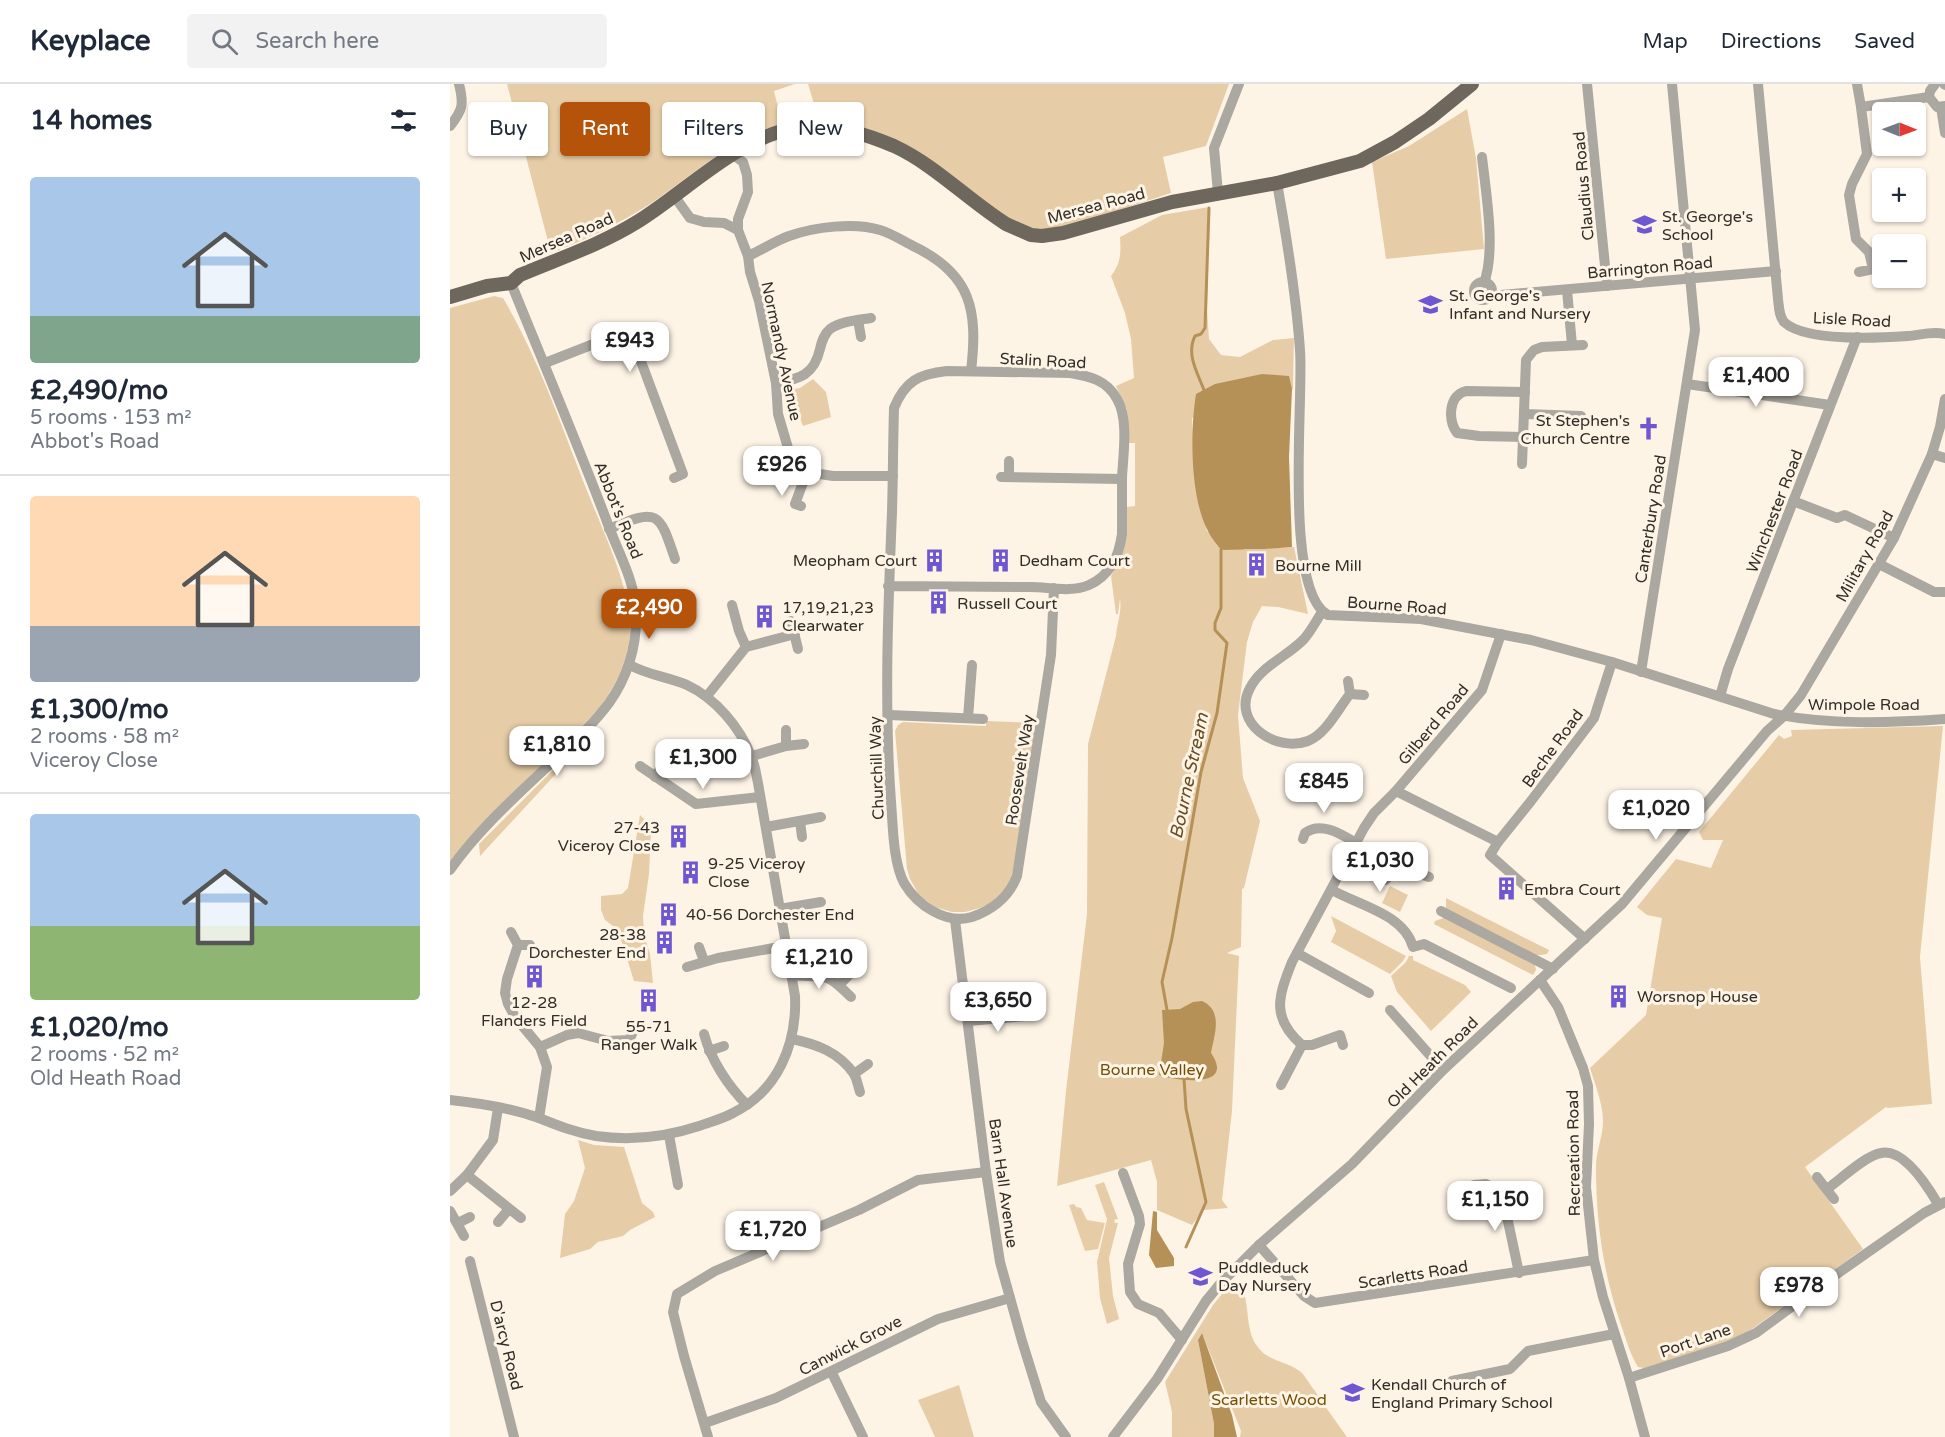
<!DOCTYPE html>
<meta charset="utf-8">
<style>
body{margin:0;font-family:"Varela Round",sans-serif;background:#f2f2f3;color:#1f2937;height:100vh;display:flex;flex-direction:column;font-size:22px;white-space:nowrap}
*{box-sizing:border-box;margin:0}
p{font-size:20px;color:#747a83}
.icon{flex:none;width:33px;height:33px;fill:none;stroke:currentColor;stroke-width:2;stroke-linecap:round;stroke-linejoin:round}
.map{position:relative;flex:1;overflow:hidden}
.drawer{display:flex;flex-direction:column;background:#fff;width:450px}
.drawer>*{flex:none}
.top-card{position:absolute;left:18px;top:18px;width:570px;height:54px;display:flex;gap:12px}
.needle{width:39px;rotate:91deg}
.fabs{position:absolute;left:1422px;top:18px;display:grid;gap:12px}
.fabs a{display:grid;place-items:center;width:54px;height:54px;border-radius:6px;background:#fff;box-shadow:0 2px 4px #0004;font-size:30px}
.price{position:absolute;translate:-50% -51px;padding:0 14px;border-radius:12px;background:#fff;color:#222;font-size:20px;line-height:39px;filter:drop-shadow(0 2px 3px #0008)}
.price::after{content:'';position:absolute;left:50%;top:36px;width:18px;height:14px;margin-left:-9px;background:inherit;clip-path:polygon(0 0,100% 0,50% 100%)}
.price.current{background:#b45309;color:#fff}
ul{padding:0;list-style:none}
li{display:grid;align-content:center;gap:12px;height:318px;padding:0 30px}
li+li{border-top:2px solid #e0e1e3}
li span{display:grid;place-items:center;height:186px;border-radius:6px;color:#555}
li>.icon{margin-inline-start:auto}
span .icon{width:108px;height:108px;fill:#fffc;stroke-width:1}
li b{font-size:26px}
h2{display:flex;justify-content:space-between;align-items:center;height:72px;padding:0 30px;font-size:26px}
.chip{padding:0 21px;border-radius:6px;background:#fff;box-shadow:0 2px 4px #0004;font-size:21px;line-height:54px}
.chip.current{background:#b45309;color:#fff}
header{display:flex;align-items:center;gap:36px;box-sizing:border-box;height:84px;padding:0 30px;background:#fff;border-bottom:2px solid #e0e1e3}
header strong{font-size:28px}
nav{display:flex;gap:33px;margin-inline-start:auto;font-size:21px}
.search{width:420px;height:54px;background:#f2f2f3;display:flex;align-items:center;gap:15px;box-sizing:border-box;padding:0 21px;border-radius:6px;color:#747a83;font-size:22px}
main{display:flex;flex:1;min-height:0}
.map>svg:first-child{display:block}
.green{fill:#e6cda7}
.water{fill:#b69157}
.lines{fill:none;stroke-linecap:round;stroke-linejoin:round}
.stream{stroke:#b69157;stroke-width:3}
.minor{stroke:#aba7a1;stroke-width:10}
.major{stroke:#6e675d;stroke-width:14}
.labels{text-anchor:middle;stroke-width:6;stroke-linejoin:round;paint-order:stroke}
.street-label{font-size:16px;fill:#312d27;stroke:#fef4e6}
.poi-label{font-size:16px;fill:#312d27;stroke:#fef4e6;text-anchor:start}
.park-label{font-size:16px;fill:#744f03;stroke:#fef4e6}
.water-label{font-size:18px;font-style:italic;fill:#684d21;stroke:#fef4e6}
</style>
<header>
<strong>Keyplace</strong>
<div class="search"><svg class="icon" aria-label="search" viewBox="0 0 24 24"><circle cx="10" cy="10" r="6"/><path d="M15 15l6 6"/></svg>Search here</div>
<nav><a>Map</a><a>Directions</a><a>Saved</a></nav>
</header>
<main>
<section class="drawer">
<h2>14 homes<svg class="icon" aria-label="filters" viewBox="0 0 24 24"><path d="M4 7h16M4 17h16"/><circle cx="9" cy="7" r="2"/><circle cx="15" cy="17" r="2"/></svg></h2>
<ul>
<li><span style="background:linear-gradient(#a9c7e8 75%,#7fa58c 0)"><svg class="icon" aria-label="home" viewBox="0 0 24 24"><path d="M3 11l9-7 9 7M6 9v11h12V9"/></svg></span><div><b>£2,490/mo</b><p>5 rooms · 153 m²</p><p>Abbot's Road</p></div></li>
<li><span style="background:linear-gradient(#ffd9b3 70%,#9aa5b1 0)"><svg class="icon" aria-label="home" viewBox="0 0 24 24"><path d="M3 11l9-7 9 7M6 9v11h12V9"/></svg></span><div><b>£1,300/mo</b><p>2 rooms · 58 m²</p><p>Viceroy Close</p></div></li>
<li><span style="background:linear-gradient(#a9c7e8 60%,#8fb573 0)"><svg class="icon" aria-label="home" viewBox="0 0 24 24"><path d="M3 11l9-7 9 7M6 9v11h12V9"/></svg></span><div><b>£1,020/mo</b><p>2 rooms · 52 m²</p><p>Old Heath Road</p></div></li>
</ul>
</section>
<div class="map">
<svg width="1495" height="1353" viewBox="0 0 1495 1353">
<rect width="100%" height="100%" fill="#fef4e6"/>
<!-- green -->
<g class="green">
<path d="M57 0H345L324 7 332 39C279 57 245 89 200 120 169 140 135 156 101 169Z"/>
<polygon points="358,0 779,0 756,62 713,73 721,109 627,140 597,146 584,145 559,136 483,78 369,37"/>
<polygon points="1017,25 1026,74 1034,165 936,175 922,78 959,62"/>
<path d="M759 123 757 225 759 255 771 271 790 273 823 256 844 254 843 305 742 334C744 373 746 409 757 447L795 466 844 463 858 530 828 523 812 522 803 538 797 558 788 631 793 694 810 737 794 804 792 805 791 863 777 869 789 872 782 1027 772 1116 778 1124 754 1126 742 1141 707 1126V1098L701 1076 607 1102 616 1007 637 830 638 660 666 552C667 539 672 528 670 515L668 530H666L661 492 671 473 677 423 685 422V359H679L677 326 666 302 684 294 681 255 675 229 661 192C671 179 671 169 670 153L712 131Z"/>
<path d="M44 212 53 214C90 277 113 347 140 414 155 452 178 499 180 540 181 572 168 598 150 623L0 783V224Z"/>
<polygon points="363,295 376,308 381,333 353,342 339,306 350,304"/>
<polygon points="536,637 587,639 564,784 560,797 553,808 543,818 530,824 515,828 502,828 485,823 469,811 460,795 457,785 445,647 448,641 453,638 536,642"/>
<path d="M1493 642 1470 873 1482 1020 1438 1024 1436 1023 1355 1083 1413 1165 1291 1253 1194 1284 1188 1283C1180 1270 1176 1255 1171 1241 1153 1189 1146 1137 1146 1083 1146 1067 1153 1053 1153 1037 1153 1020 1145 1000 1140 984L1196 931 1212 834 1197 831 1187 823 1226 775 1261 784 1273 756H1253L1249 748 1329 651 1334 655 1342 652 1341 646Z"/>
<polygon points="127,662 128,666 30,772 29,760"/>
<polygon points="190,731 200,741 201,748 199,790 193,832 194,851 200,870 203,899 184,897 168,846 155,836 151,826 151,812 172,810 178,804"/>
<polygon points="940,802 958,811 950,828 932,819"/>
<polygon points="996,814 1099,866 1097,870 1084,872 996,824"/>
<polygon points="881,832 956,872 953,877 940,890 881,858 886,847"/>
<polygon points="996,833 1084,877 1086,886 1083,891 984,840 985,837"/>
<polygon points="959,872 963,872 963,876 1015,901 1021,908 981,947 947,908 941,892 956,878"/>
<polygon points="128,1056 144,1061 174,1063 192,1119 203,1128 205,1133 180,1146 173,1152 148,1158 140,1165 110,1174 115,1130 124,1117 135,1084"/>
<polygon points="654,1098 668,1135 664,1136 665,1139 668,1139 659,1174 663,1212 669,1235 657,1240 650,1214 647,1178 657,1135 645,1101"/>
<polygon points="624,1120 626,1123 631,1124 637,1136 655,1139 648,1165 635,1167 619,1121"/>
<path d="M781 1199 790 1200C801 1218 794 1244 807 1262 818 1278 837 1277 851 1288 856 1293 860 1301 865 1307 875 1322 886 1338 897 1353H790L791 1347 752 1249 748 1256 764 1340V1353H722V1328L715 1298 763 1221Z"/>
<polygon points="509,1301 524,1353 485,1353 468,1316"/>
</g>
<!-- water -->
<g class="water">
<path d="M812 290 839 292 842 305 839 373 842 463 815 465 771 466C767 460 761 454 758 447 740 414 740 347 746 310L765 300Z"/>
<path d="M752 917C774 927 764 951 761 969 786 1005 726 997 709 991L714 959 712 926 730 925 743 918Z"/>
<polygon points="703,1127 707,1128 707,1146 724,1174 724,1182 706,1184 699,1171"/>
<polygon points="752,1249 782,1331 787,1353 764,1353 764,1340 748,1256"/>
</g>
<g class="lines">
<!-- stream -->
<g class="stream">
<path d="M754 306C747 288 736 270 745 252L751 250 755 244 759 124"/>
<polyline points="717,926 712,898 722,854 751,688 767,629 777,559 765,546 765,539 771,524 771,466"/>
<polyline points="734,995 736,1025 756,1118 736,1163"/>
</g>
<!-- minor -->
<g class="minor">
<polyline points="1137,0 1157,202"/>
<path d="M1308 0 1328 215C1329 223 1329 232 1334 238 1355 258 1430 254 1458 252 1470 251 1483 247 1495 250"/>
<polyline points="1407,0 1411,23 1479,13"/>
<polyline points="1485,0 1480,7 1479,13 1487,23 1495,22"/>
<polyline points="1494,0 1495,1"/>
<polyline points="1491,23 1495,49"/>
<path d="M0 42C13 26 14 20 9 0"/>
<polyline points="282,70 293,78 297,91 298,108 288,135 288,146 298,172 300,188 309,217 326,299 328,330 341,374 347,382 357,388 383,392 443,392"/>
<path d="M1032 73C1036 109 1046 166 1034 199"/>
<path d="M827 99C837 155 846 210 850 266 854 315 833 507 878 531L971 535 1081 556 1162 578 1324 630C1379 641 1439 639 1495 635"/>
<polyline points="768,109 764,64 789,0"/>
<polyline points="225,113 240,134 254,138 274,139 288,146"/>
<path d="M298 172C312 166 325 157 339 152 364 143 405 138 430 146 441 149 453 157 463 162 522 190 528 227 521 287"/>
<polyline points="1409,188 1423,185 1419,168 1406,155 1399,111 1402,100 1417,70 1411,23"/>
<circle cx="1033" cy="207" r="9"/>
<polyline points="1117,206 1122,261"/>
<polyline points="1040,212 1326,187"/>
<polyline points="408,236 411,253"/>
<path d="M95 279 164 252C175 249 180 255 186 264L233 390 224 394"/>
<path d="M326 299C350 295 364 291 370 265 372 257 374 250 380 245 391 237 408 236 421 234"/>
<polyline points="1237,300 1380,321"/>
<polyline points="1075,330 1131,332"/>
<path d="M1074 353 1029 352 1007 349C998 336 998 312 1016 307L1075 308"/>
<polyline points="1482,370 1495,374"/>
<polyline points="1072,380 1076,276 1084,266 1092,263 1133,261"/>
<polyline points="551,393 672,395"/>
<polyline points="559,393 559,377"/>
<polyline points="1343,417 1387,434 1395,431 1444,454"/>
<polyline points="351,422 345,420 357,388"/>
<path d="M159 445C208 424 209 427 225 475"/>
<polyline points="1429,480 1484,508 1495,508"/>
<path d="M438 502C486 502 533 503 580 503 599 503 621 509 639 501 661 491 669 472 672 450 672 431 672 412 672 394 673 371 679 335 667 315 657 296 639 292 620 289L497 287C469 290 455 297 444 324 443 359 443 394 442 428 438 525 434 622 441 718 443 742 443 778 454 799 467 821 496 841 522 833 544 825 559 813 567 792L601 571 604 504"/>
<polyline points="282,521 289,547 296,563"/>
<path d="M872 528C866 537 861 547 854 555 838 572 811 582 800 604 781 639 826 669 858 657 876 650 888 625 900 610L898 597"/>
<polyline points="341,537 348,565"/>
<polyline points="1191,588 1245,246 1222,0"/>
<polyline points="900,610 914,611"/>
<polyline points="257,612 296,563 345,550"/>
<polyline points="1270,612 1278,585 1407,253"/>
<polyline points="439,631 533,635"/>
<polyline points="518,634 522,581"/>
<polyline points="336,646 336,662"/>
<polyline points="302,672 336,662 354,660"/>
<polyline points="190,682 246,720 310,713"/>
<polyline points="205,693 214,679"/>
<polyline points="946,707 1048,758 1040,771 1135,855"/>
<polyline points="350,737 352,753"/>
<polyline points="316,743 371,733"/>
<path d="M853 755 855 749C871 737 891 750 906 759"/>
<polyline points="1048,758 1081,717 1144,634 1162,578"/>
<polyline points="901,770 914,777 915,786 935,796 950,782 979,793"/>
<polyline points="914,777 922,774 940,784 942,790"/>
<path d="M0 786C27 747 65 713 99 681 120 661 142 642 159 619 178 592 187 562 186 529 185 495 167 467 156 435 126 356 93 278 61 199"/>
<path d="M882 806C908 821 954 830 963 863L974 860 1061 904"/>
<polyline points="329,825 371,818"/>
<polyline points="991,827 1103,885"/>
<polyline points="505,836 536,1088 550,1178 572,1257 591,1318 616,1353"/>
<polyline points="61,848 68,861 57,895 55,909 58,920 65,933 90,963 97,983 89,1034"/>
<polyline points="68,861 80,861"/>
<polyline points="249,863 254,877"/>
<polyline points="847,869 919,909"/>
<polyline points="237,883 268,874 335,862"/>
<path d="M341 891C377 895 373 885 401 913"/>
<polyline points="1090,896 1108,923 1133,984 1138,1002 1139,1040 1136,1103 1144,1176 1153,1213 1179,1294 1195,1353"/>
<polyline points="389,901 400,890"/>
<polyline points="940,926 993,986"/>
<polyline points="518,937 575,932"/>
<path d="M254 950C261 976 278 1002 297 1021"/>
<path d="M342 955C366 960 389 968 404 990 407 995 408 1002 410 1008"/>
<path d="M893 961 890 951 862 961H852C821 934 828 913 842 878L914 744 924 729 946 707 1032 606 1051 550"/>
<polyline points="90,963 117,951 128,949 158,957 179,956 185,944"/>
<polyline points="259,967 274,962"/>
<polyline points="404,990 418,980"/>
<polyline points="831,1001 852,961"/>
<path d="M0 1016C29 1019 61 1024 89 1034 109 1042 124 1048 146 1052 181 1057 216 1053 249 1042 260 1038 272 1035 283 1029 328 1007 347 960 345 912L308 699C306 690 305 680 301 672 290 643 265 614 237 601 219 593 197 591 180 581"/>
<polyline points="48,1024 43,1056 17,1091 71,1134"/>
<polyline points="219,1051 228,1101"/>
<polyline points="673,1089 689,1132 690,1140 678,1180 680,1208 688,1220 709,1229 732,1256"/>
<polyline points="1367,1093 1384,1115"/>
<polyline points="1024,1101 1036,1100 1052,1109 1069,1189"/>
<path d="M1377 1105C1391 1095 1415 1072 1431 1069 1454 1064 1478 1103 1488 1120"/>
<polyline points="0,1107 17,1091"/>
<polyline points="0,1127 14,1152"/>
<polyline points="48,1138 59,1125"/>
<polyline points="8,1139 20,1133"/>
<polyline points="809,1161 854,1212 865,1219 1144,1176"/>
<polyline points="20,1177 64,1353"/>
<polyline points="382,1289 413,1353"/>
<polyline points="1179,1294 1278,1262 1306,1249 1374,1199 1474,1129 1495,1118"/>
<polyline points="1002,1297 1060,1285 1078,1267 1164,1250"/>
<polyline points="255,1339 326,1314 488,1235 560,1214"/>
<polyline points="258,1353 234,1272 223,1228 227,1210 265,1187 409,1126 468,1096 536,1088"/>
<polyline points="663,1353 707,1295 756,1217 770,1200 809,1161 902,1080 993,986 1172,820 1317,647 1334,632 1351,611 1444,454 1482,370 1490,343 1495,315"/>
</g>
<!-- major -->
<path class="major" d="M0 213 37 202 61 199 70 191C110 174 150 161 187 138 236 108 291 50 351 43 381 39 416 50 444 62 485 81 518 116 556 140L581 151 592 152 613 149 722 118 827 99 910 77 945 58 979 35 1022 0"/>
</g>
<!-- icons -->
<defs>
<symbol id="school-bare" viewBox="-9 -9 18 18"><path d="M0-5L7-2L0 1L-7-2ZM-4 1L0 2.5L4 1V4Q0 6-4 4Z" fill="#6e57d0" stroke="#fef4e6" stroke-width="2.5" paint-order="stroke"/></symbol>
<symbol id="church-bare" viewBox="-9 -9 18 18"><path d="M-1.2-6h2.4v3.5h3.3v2.4h-3.3V6h-2.4V-.1h-3.3v-2.4h3.3Z" fill="#6e57d0" stroke="#fef4e6" stroke-width="2.5" paint-order="stroke"/></symbol>
<symbol id="building-bare" viewBox="-9 -9 18 18"><path d="M-4-6H4V6H1V3H-1V6H-4ZM-2.5-4.3h1.7v1.8h-1.7ZM.8-4.3h1.7v1.8H.8ZM-2.5-1h1.7V.8h-1.7ZM.8-1h1.7V.8H.8Z" fill="#6e57d0" stroke="#fef4e6" stroke-width="2.5" paint-order="stroke"/></symbol>
</defs>
<g fill-rule="evenodd">
<use href="#school-bare" x="1178" y="124" width="33" height="33"/>
<use href="#school-bare" x="964" y="204" width="33" height="33"/>
<use href="#church-bare" x="1182" y="328" width="33" height="33"/>
<use href="#building-bare" x="468" y="460" width="33" height="33"/>
<use href="#building-bare" x="534" y="460" width="33" height="33"/>
<use href="#building-bare" x="790" y="464" width="33" height="33"/>
<use href="#building-bare" x="472" y="502" width="33" height="33"/>
<use href="#building-bare" x="298" y="516" width="33" height="33"/>
<use href="#building-bare" x="212" y="736" width="33" height="33"/>
<use href="#building-bare" x="224" y="772" width="33" height="33"/>
<use href="#building-bare" x="1040" y="788" width="33" height="33"/>
<use href="#building-bare" x="202" y="814" width="33" height="33"/>
<use href="#building-bare" x="198" y="842" width="33" height="33"/>
<use href="#building-bare" x="68" y="876" width="33" height="33"/>
<use href="#building-bare" x="1152" y="896" width="33" height="33"/>
<use href="#building-bare" x="182" y="900" width="33" height="33"/>
<use href="#school-bare" x="734" y="1176" width="33" height="33"/>
<use href="#school-bare" x="886" y="1292" width="33" height="33"/>
</g>
<g class="labels">
<!-- street labels -->
<g class="street-label">
<text transform="translate(1133 102) rotate(-95)" y="6">Claudius Road</text>
<text transform="translate(646 121) rotate(-15)" y="6">Mersea Road</text>
<text transform="translate(116 153) rotate(-24)" y="6">Mersea Road</text>
<text transform="translate(1200 183) rotate(-5)" y="6">Barrington Road</text>
<text transform="translate(1402 235) rotate(3)" y="6">Lisle Road</text>
<text transform="translate(332 267) rotate(78)" y="6">Normandy Avenue</text>
<text transform="translate(593 276) rotate(3)" y="6">Stalin Road</text>
<text transform="translate(169 426) rotate(68)" y="6">Abbot's Road</text>
<text transform="translate(1324 427) rotate(-69)" y="6">Winchester Road</text>
<text transform="translate(1200 435) rotate(-81)" y="6">Canterbury Road</text>
<text transform="translate(1414 472) rotate(-61)" y="6">Military Road</text>
<text transform="translate(947 521) rotate(4)" y="6">Bourne Road</text>
<text x="1414" y="626">Wimpole Road</text>
<text transform="translate(983 640) rotate(-50)" y="6">Gilberd Road</text>
<text transform="translate(1102 664) rotate(-54)" y="6">Beche Road</text>
<text transform="translate(426 684) rotate(-92)" y="6">Churchill Way</text>
<text transform="translate(569 686) rotate(-81)" y="6">Roosevelt Way</text>
<text transform="translate(982 978) rotate(-45)" y="6">Old Heath Road</text>
<text transform="translate(1123 1069) rotate(-91)" y="6">Recreation Road</text>
<text transform="translate(554 1099) rotate(82)" y="6">Barn Hall Avenue</text>
<text transform="translate(963 1190) rotate(-9)" y="6">Scarletts Road</text>
<text transform="translate(1245 1256) rotate(-19)" y="6">Port Lane</text>
<text transform="translate(57 1261) rotate(76)" y="6">D'arcy Road</text>
<text transform="translate(400 1261) rotate(-27)" y="6">Canwick Grove</text>
</g>
<!-- poi labels -->
<g class="poi-label">
<text x="1212" y="138">St. George's<tspan x="1212" dy="18">School</tspan></text>
<text x="999" y="217">St. George's<tspan x="999" dy="18">Infant and Nursery</tspan></text>
<text x="1180" y="342" text-anchor="end">St Stephen's<tspan x="1180" dy="18">Church Centre</tspan></text>
<text x="467" y="482" text-anchor="end">Meopham Court</text>
<text x="569" y="482">Dedham Court</text>
<text x="825" y="487">Bourne Mill</text>
<text x="507" y="525">Russell Court</text>
<text x="332" y="529">17,19,21,23<tspan x="332" dy="18">Clearwater</tspan></text>
<text x="210" y="749" text-anchor="end">27-43<tspan x="210" dy="18">Viceroy Close</tspan></text>
<text x="258" y="785">9-25 Viceroy<tspan x="258" dy="18">Close</tspan></text>
<text x="1074" y="811">Embra Court</text>
<text x="236" y="836">40-56 Dorchester End</text>
<text x="196" y="856" text-anchor="end">28-38<tspan x="196" dy="18">Dorchester End</tspan></text>
<text x="1187" y="918">Worsnop House</text>
<text x="84" y="924" text-anchor="middle">12-28<tspan x="84" dy="18">Flanders Field</tspan></text>
<text x="199" y="948" text-anchor="middle">55-71<tspan x="199" dy="18">Ranger Walk</tspan></text>
<text x="768" y="1189">Puddleduck<tspan x="768" dy="18">Day Nursery</tspan></text>
<text x="921" y="1306">Kendall Church of<tspan x="921" dy="18">England Primary School</tspan></text>
</g>
<!-- park labels -->
<g class="park-label">
<text x="702" y="991">Bourne Valley</text>
<text x="819" y="1321">Scarletts Wood</text>
</g>
<!-- water labels -->
<g class="water-label">
<text transform="translate(739 692) rotate(-78)" y="6">Bourne Stream</text>
</g>
</g>
</svg>
<div class="fabs">
<a><svg class="needle" viewBox="-14 -14 28 28"><path d="M0-13l5 13h-10z" fill="#e53935"/><path d="M0 13l5-13h-10z" fill="#747a83"/></svg></a>
<a>+</a>
<a>−</a>
</div>
<b class="price" style="left:180px;top:289px">£943</b>
<b class="price" style="left:1306px;top:324px">£1,400</b>
<b class="price" style="left:332px;top:413px">£926</b>
<b class="price current" style="left:199px;top:556px">£2,490</b>
<b class="price" style="left:107px;top:693px">£1,810</b>
<b class="price" style="left:253px;top:706px">£1,300</b>
<b class="price" style="left:874px;top:730px">£845</b>
<b class="price" style="left:1206px;top:757px">£1,020</b>
<b class="price" style="left:930px;top:809px">£1,030</b>
<b class="price" style="left:369px;top:906px">£1,210</b>
<b class="price" style="left:548px;top:949px">£3,650</b>
<b class="price" style="left:1045px;top:1148px">£1,150</b>
<b class="price" style="left:323px;top:1178px">£1,720</b>
<b class="price" style="left:1349px;top:1234px">£978</b>
<div class="top-card">
<a class="chip">Buy</a>
<a class="chip current">Rent</a>
<a class="chip">Filters</a>
<a class="chip">New</a>
</div>
</div>
</main>
